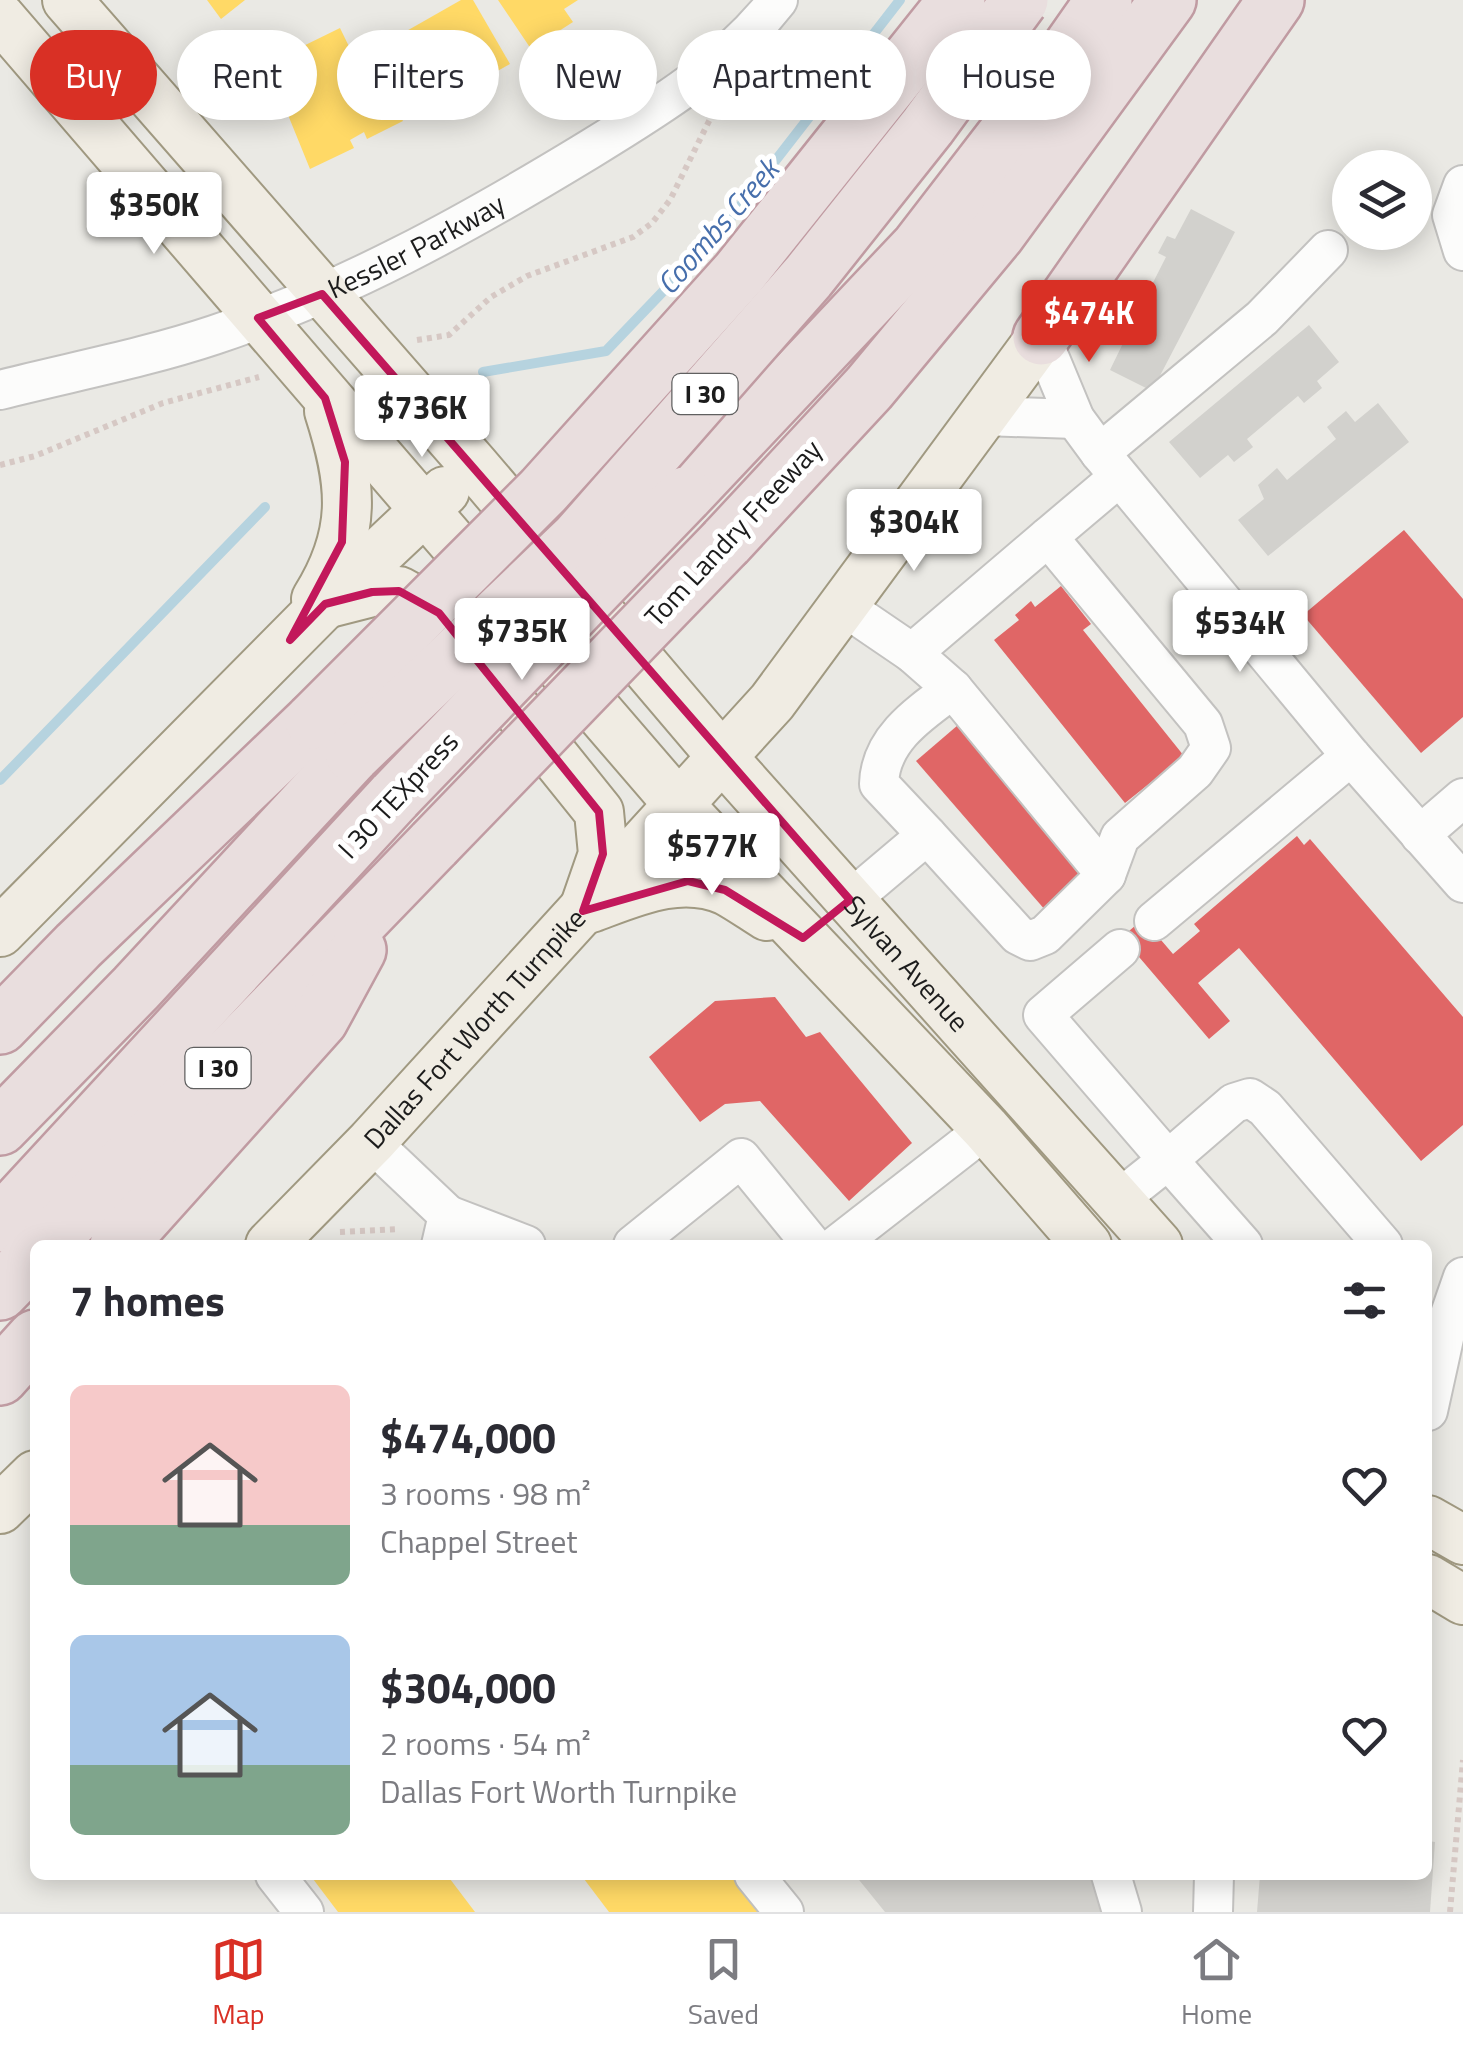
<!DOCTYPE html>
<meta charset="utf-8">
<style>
body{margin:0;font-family:"Titillium Web",sans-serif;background:#f2f2f3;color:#2b2b33;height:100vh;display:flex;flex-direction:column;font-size:38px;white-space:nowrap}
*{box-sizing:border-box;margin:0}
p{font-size:32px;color:#7c7c81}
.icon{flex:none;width:55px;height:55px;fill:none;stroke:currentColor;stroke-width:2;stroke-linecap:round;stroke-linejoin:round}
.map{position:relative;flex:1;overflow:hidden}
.sheet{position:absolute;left:30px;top:1240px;width:1402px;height:640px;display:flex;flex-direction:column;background:#fff;border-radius:15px;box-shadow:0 5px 25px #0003}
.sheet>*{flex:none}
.hud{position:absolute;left:30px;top:30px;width:1405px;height:90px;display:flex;gap:20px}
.buttons{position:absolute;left:1332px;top:150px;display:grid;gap:20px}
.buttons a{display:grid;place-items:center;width:100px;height:100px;border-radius:50%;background:#fff;box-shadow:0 5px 25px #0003;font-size:50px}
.price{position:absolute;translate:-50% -85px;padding:0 22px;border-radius:10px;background:#fff;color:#222;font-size:32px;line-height:65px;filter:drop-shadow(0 2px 5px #0008)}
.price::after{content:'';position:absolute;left:50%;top:60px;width:30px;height:22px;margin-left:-15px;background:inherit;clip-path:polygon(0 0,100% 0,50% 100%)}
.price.on{background:#d93025;color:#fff}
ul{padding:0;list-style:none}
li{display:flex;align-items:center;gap:30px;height:250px;padding:0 40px}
li span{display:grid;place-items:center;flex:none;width:280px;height:200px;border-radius:15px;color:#555}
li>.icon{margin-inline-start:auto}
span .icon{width:120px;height:120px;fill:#fffc;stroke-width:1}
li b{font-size:42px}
h2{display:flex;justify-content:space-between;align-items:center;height:120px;padding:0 40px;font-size:42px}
.tag{padding:0 35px;border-radius:45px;background:#fff;box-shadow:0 5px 25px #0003;font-size:35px;line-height:90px}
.tag.on{background:#d93025;color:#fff}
.tab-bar{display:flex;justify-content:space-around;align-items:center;height:140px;border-top:2px solid #e1e1e2;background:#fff;font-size:28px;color:#7c7c81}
.tab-bar a{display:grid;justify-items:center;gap:5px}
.tab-bar .on{color:#d93025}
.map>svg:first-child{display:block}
.homes{fill:#ffd966}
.shops{fill:#e06666}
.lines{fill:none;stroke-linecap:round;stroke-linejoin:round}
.stream{stroke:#b6d3df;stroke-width:10}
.building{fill:#d2d1cd}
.minor-casing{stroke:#c3c2c0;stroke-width:42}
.major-casing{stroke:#a09981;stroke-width:52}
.highway-casing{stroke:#c09ba2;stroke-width:60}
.path{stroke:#d6c8c4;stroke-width:6;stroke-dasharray:5 5;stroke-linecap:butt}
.minor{stroke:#fcfcfb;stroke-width:38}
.major{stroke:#f0ece3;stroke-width:48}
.highway{stroke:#e9dede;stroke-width:55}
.highway-bridge-casing{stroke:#c09ba2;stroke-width:60;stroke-linecap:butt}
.highway-bridge{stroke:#e9dede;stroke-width:55}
.marked{fill:none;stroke:#c2185b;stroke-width:8;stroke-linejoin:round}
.labels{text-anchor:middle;stroke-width:10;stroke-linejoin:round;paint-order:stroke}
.shield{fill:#fff;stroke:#606060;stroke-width:2.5}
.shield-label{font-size:25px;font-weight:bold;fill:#1c1c1c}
.street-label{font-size:28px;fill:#1c1c1c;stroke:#fff}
.water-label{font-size:30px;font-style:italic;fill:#476fac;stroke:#fff}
</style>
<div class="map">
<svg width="1463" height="1912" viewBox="0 0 1463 1912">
<rect width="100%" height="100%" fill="#eae9e4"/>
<!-- homes -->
<g class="homes">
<polygon points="207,0 245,0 221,19"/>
<polygon points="461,0 473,0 510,64 435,106 396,37"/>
<polygon points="498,0 578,0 564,9 573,22 531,49"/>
<polygon points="340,28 359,67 372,61 403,121 367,139 364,132 350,140 354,148 310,169 286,110 280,113 256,58 284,44 289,53"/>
<polygon points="310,1875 447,1875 475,1912 338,1912"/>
<polygon points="581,1875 732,1875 760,1912 609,1912"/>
</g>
<!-- shops -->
<g class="shops">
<polygon points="1404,530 1463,599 1463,717 1421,753 1303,615"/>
<polygon points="1061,586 1091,624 1083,630 1184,756 1125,803 994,640 1019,620 1015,615 1031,601 1035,607"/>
<polygon points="958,725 1088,875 1046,911 916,761"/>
<polygon points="1297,836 1304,845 1310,839 1463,1017 1463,1125 1421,1161 1239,948 1198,983 1230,1021 1209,1039 1122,937 1143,919 1173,954 1200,931 1194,924"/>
<polygon points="775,997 806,1037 820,1032 912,1143 849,1201 760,1101 725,1104 700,1122 649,1057 715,1001"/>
</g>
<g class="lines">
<!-- stream -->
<g class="stream">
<polyline points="483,372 606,351 720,232 900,0"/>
<polyline points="0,780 265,507"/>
</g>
</g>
<!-- building -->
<g class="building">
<polygon points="1191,209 1235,232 1152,391 1110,370 1127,335 1118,330 1126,316 1134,320 1166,257 1158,253 1167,236 1175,239"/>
<polygon points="1309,325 1339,362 1317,381 1322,388 1304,403 1298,396 1247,439 1253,447 1234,462 1228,455 1200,478 1169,442"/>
<polygon points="1378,403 1409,442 1268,556 1238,520 1264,499 1258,485 1277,468 1287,480 1336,439 1327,427 1346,411 1355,422"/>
<polygon points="1428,1841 1435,1842 1430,1912 1257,1912 1260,1875 1428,1875"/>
<polygon points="855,1875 1096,1875 1108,1912 885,1912"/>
</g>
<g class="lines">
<defs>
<g id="minor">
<polyline points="1463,185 1452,215 1463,251"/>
<polyline points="1041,337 1075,419 1100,453 1351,756 1463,883"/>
<path id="s1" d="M0 390C71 372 145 358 214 335 344 292 465 225 582 154 654 110 725 68 778 0"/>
<polyline points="983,416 1075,419"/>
<polyline points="1100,453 1262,318 1328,250"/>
<polyline points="843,606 912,653 953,689 1106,875 1045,935 1030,941 1018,935 927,835 850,900"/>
<polyline points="912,653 1048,537"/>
<path d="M927 835 879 784C880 739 920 713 953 689"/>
<polyline points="1420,835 1463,798"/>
<polyline points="1106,875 1120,837 1195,771 1211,748 1203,724 1048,537 1119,477"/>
<polyline points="1154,921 1351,756"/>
<polyline points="1120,949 1043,1015 1168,1160 1234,1103 1250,1098 1265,1108 1383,1245"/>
<polyline points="371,1142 448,1215 441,1245"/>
<polyline points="1119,1199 1168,1160 1243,1245"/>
<polyline points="448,1215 526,1245"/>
<polyline points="633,1245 741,1158 812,1245"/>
<polyline points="837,1245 986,1129"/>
<polyline points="1428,1411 1448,1320 1463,1277"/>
<polyline points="275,1875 304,1912"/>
<polyline points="754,1875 784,1912"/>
<polyline points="1111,1875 1122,1912"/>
<polyline points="1213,1912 1214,1875"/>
</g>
<g id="major">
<path id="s2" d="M67 0 474 465 723 758 1158 1245"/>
<polyline points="0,17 679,805 986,1129 1087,1245"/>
<path d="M316 599C358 532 352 483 329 411"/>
<polyline points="325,604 372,592 399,591 439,613 599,812 603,854 586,903"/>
<path d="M591 908C634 892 681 870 727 891 740 898 754 908 767 916"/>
<polyline points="0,932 325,604 445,491"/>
<path id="s3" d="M270 1245 371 1142 772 702 1041 337"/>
<polyline points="0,1509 35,1475"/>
<polyline points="1428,1520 1463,1540"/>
<polyline points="1428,1579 1463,1600"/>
</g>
<g id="highway">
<polyline points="1041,337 1276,0"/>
<polyline points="685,495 919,247 1053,73 1104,0"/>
<polyline points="726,542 869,388 997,234 1168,0"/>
<polyline points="0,1026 78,946 313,721"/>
<polyline points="0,1127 136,988 353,754"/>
<polyline points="0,1224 395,796"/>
<polyline points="46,1245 434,844"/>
<polyline points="118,1245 320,1020 358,950"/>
<polyline points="0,1292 35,1256"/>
<polyline points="0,1377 35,1338"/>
</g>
</defs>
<!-- minor casing -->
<use href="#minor" class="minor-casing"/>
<!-- major casing -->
<use href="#major" class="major-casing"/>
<!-- highway casing -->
<use href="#highway" class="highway-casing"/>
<!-- path -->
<g class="path">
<polyline points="417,340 449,335 491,297 527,276 633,237 652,223 670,200 712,115"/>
<polyline points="0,465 35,456 163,403 259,377"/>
<polyline points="340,1232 398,1229"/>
<polyline points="1450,1912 1463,1760"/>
</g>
<!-- minor -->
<use href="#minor" class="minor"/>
<!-- major -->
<use href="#major" class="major"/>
<!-- highway -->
<use href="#highway" class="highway"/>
<defs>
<g id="highway-bridge">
<polyline points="313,721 543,491 739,273 957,0"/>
<polyline points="353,754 578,539 808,277 928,126 1020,0"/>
<polyline points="395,796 685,495"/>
<polyline points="434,844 726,542"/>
</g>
</defs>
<!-- highway-bridge casing -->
<use href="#highway-bridge" class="highway-bridge-casing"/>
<!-- highway-bridge -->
<use href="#highway-bridge" class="highway-bridge"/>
</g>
<!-- marked area -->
<path class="marked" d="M322 294 850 900 803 938 725 890 688 881 583 911 603 854 599 812 439 613 399 591 372 592 325 604 290 640 342 542 345 462 325 398 258 318Z"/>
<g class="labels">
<!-- shield labels -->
<g class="shield">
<rect x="672.5" y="374" width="65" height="40" rx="8"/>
<rect x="185.5" y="1048" width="65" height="40" rx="8"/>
</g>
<g class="shield-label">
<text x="705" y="403">I 30</text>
<text x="218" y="1077">I 30</text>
</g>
<!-- street labels -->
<g class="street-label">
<text dy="10" stroke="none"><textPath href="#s1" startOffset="442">Kessler Parkway</textPath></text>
<text transform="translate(733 533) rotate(-47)" y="10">Tom Landry Freeway</text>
<text transform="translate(398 795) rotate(-47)" y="10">I 30 TEXpress</text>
<text dy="10" stroke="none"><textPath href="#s2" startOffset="1278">Sylvan Avenue</textPath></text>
<text dy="10" stroke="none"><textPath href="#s3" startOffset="298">Dallas Fort Worth Turnpike</textPath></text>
</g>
<!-- water labels -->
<g class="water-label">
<text transform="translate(718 227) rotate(-49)" y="10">Coombs Creek</text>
</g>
</g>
</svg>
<div class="buttons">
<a><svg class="icon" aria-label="layers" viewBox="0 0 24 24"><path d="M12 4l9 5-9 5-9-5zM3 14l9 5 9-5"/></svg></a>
</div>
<b class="price" style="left:154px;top:257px">$350K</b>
<b class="price on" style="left:1089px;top:365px">$474K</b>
<b class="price" style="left:422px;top:460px">$736K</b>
<b class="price" style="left:914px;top:574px">$304K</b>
<b class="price" style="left:1240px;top:675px">$534K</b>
<b class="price" style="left:522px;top:683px">$735K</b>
<b class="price" style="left:712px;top:898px">$577K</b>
<div class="hud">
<a class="tag on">Buy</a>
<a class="tag">Rent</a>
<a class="tag">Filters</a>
<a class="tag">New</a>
<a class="tag">Apartment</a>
<a class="tag">House</a>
</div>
<section class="sheet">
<h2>7 homes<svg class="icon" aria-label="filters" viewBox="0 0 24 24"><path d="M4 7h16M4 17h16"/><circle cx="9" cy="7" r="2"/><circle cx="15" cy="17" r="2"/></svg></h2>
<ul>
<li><span style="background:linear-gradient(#f6c9c9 70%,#7fa58c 0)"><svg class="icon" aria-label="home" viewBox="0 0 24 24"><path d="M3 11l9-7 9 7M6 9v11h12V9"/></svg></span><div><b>$474,000</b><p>3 rooms · 98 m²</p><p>Chappel Street</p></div><svg class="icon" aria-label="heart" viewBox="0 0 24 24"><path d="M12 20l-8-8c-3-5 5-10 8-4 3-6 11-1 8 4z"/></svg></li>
<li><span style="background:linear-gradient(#a9c7e8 65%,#7fa58c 0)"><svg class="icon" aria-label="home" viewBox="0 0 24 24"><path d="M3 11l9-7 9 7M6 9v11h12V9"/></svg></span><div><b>$304,000</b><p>2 rooms · 54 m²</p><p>Dallas Fort Worth Turnpike</p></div><svg class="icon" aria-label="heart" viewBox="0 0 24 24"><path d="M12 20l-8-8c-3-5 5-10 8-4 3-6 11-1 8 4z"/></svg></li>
</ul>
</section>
</div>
<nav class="tab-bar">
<a class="on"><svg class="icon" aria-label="map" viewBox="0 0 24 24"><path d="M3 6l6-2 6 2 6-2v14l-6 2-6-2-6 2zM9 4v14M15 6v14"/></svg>Map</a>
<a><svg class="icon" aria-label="saved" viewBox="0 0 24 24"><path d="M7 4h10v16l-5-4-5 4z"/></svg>Saved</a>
<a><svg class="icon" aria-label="home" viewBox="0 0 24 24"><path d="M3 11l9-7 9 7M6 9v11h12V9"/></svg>Home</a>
</nav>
